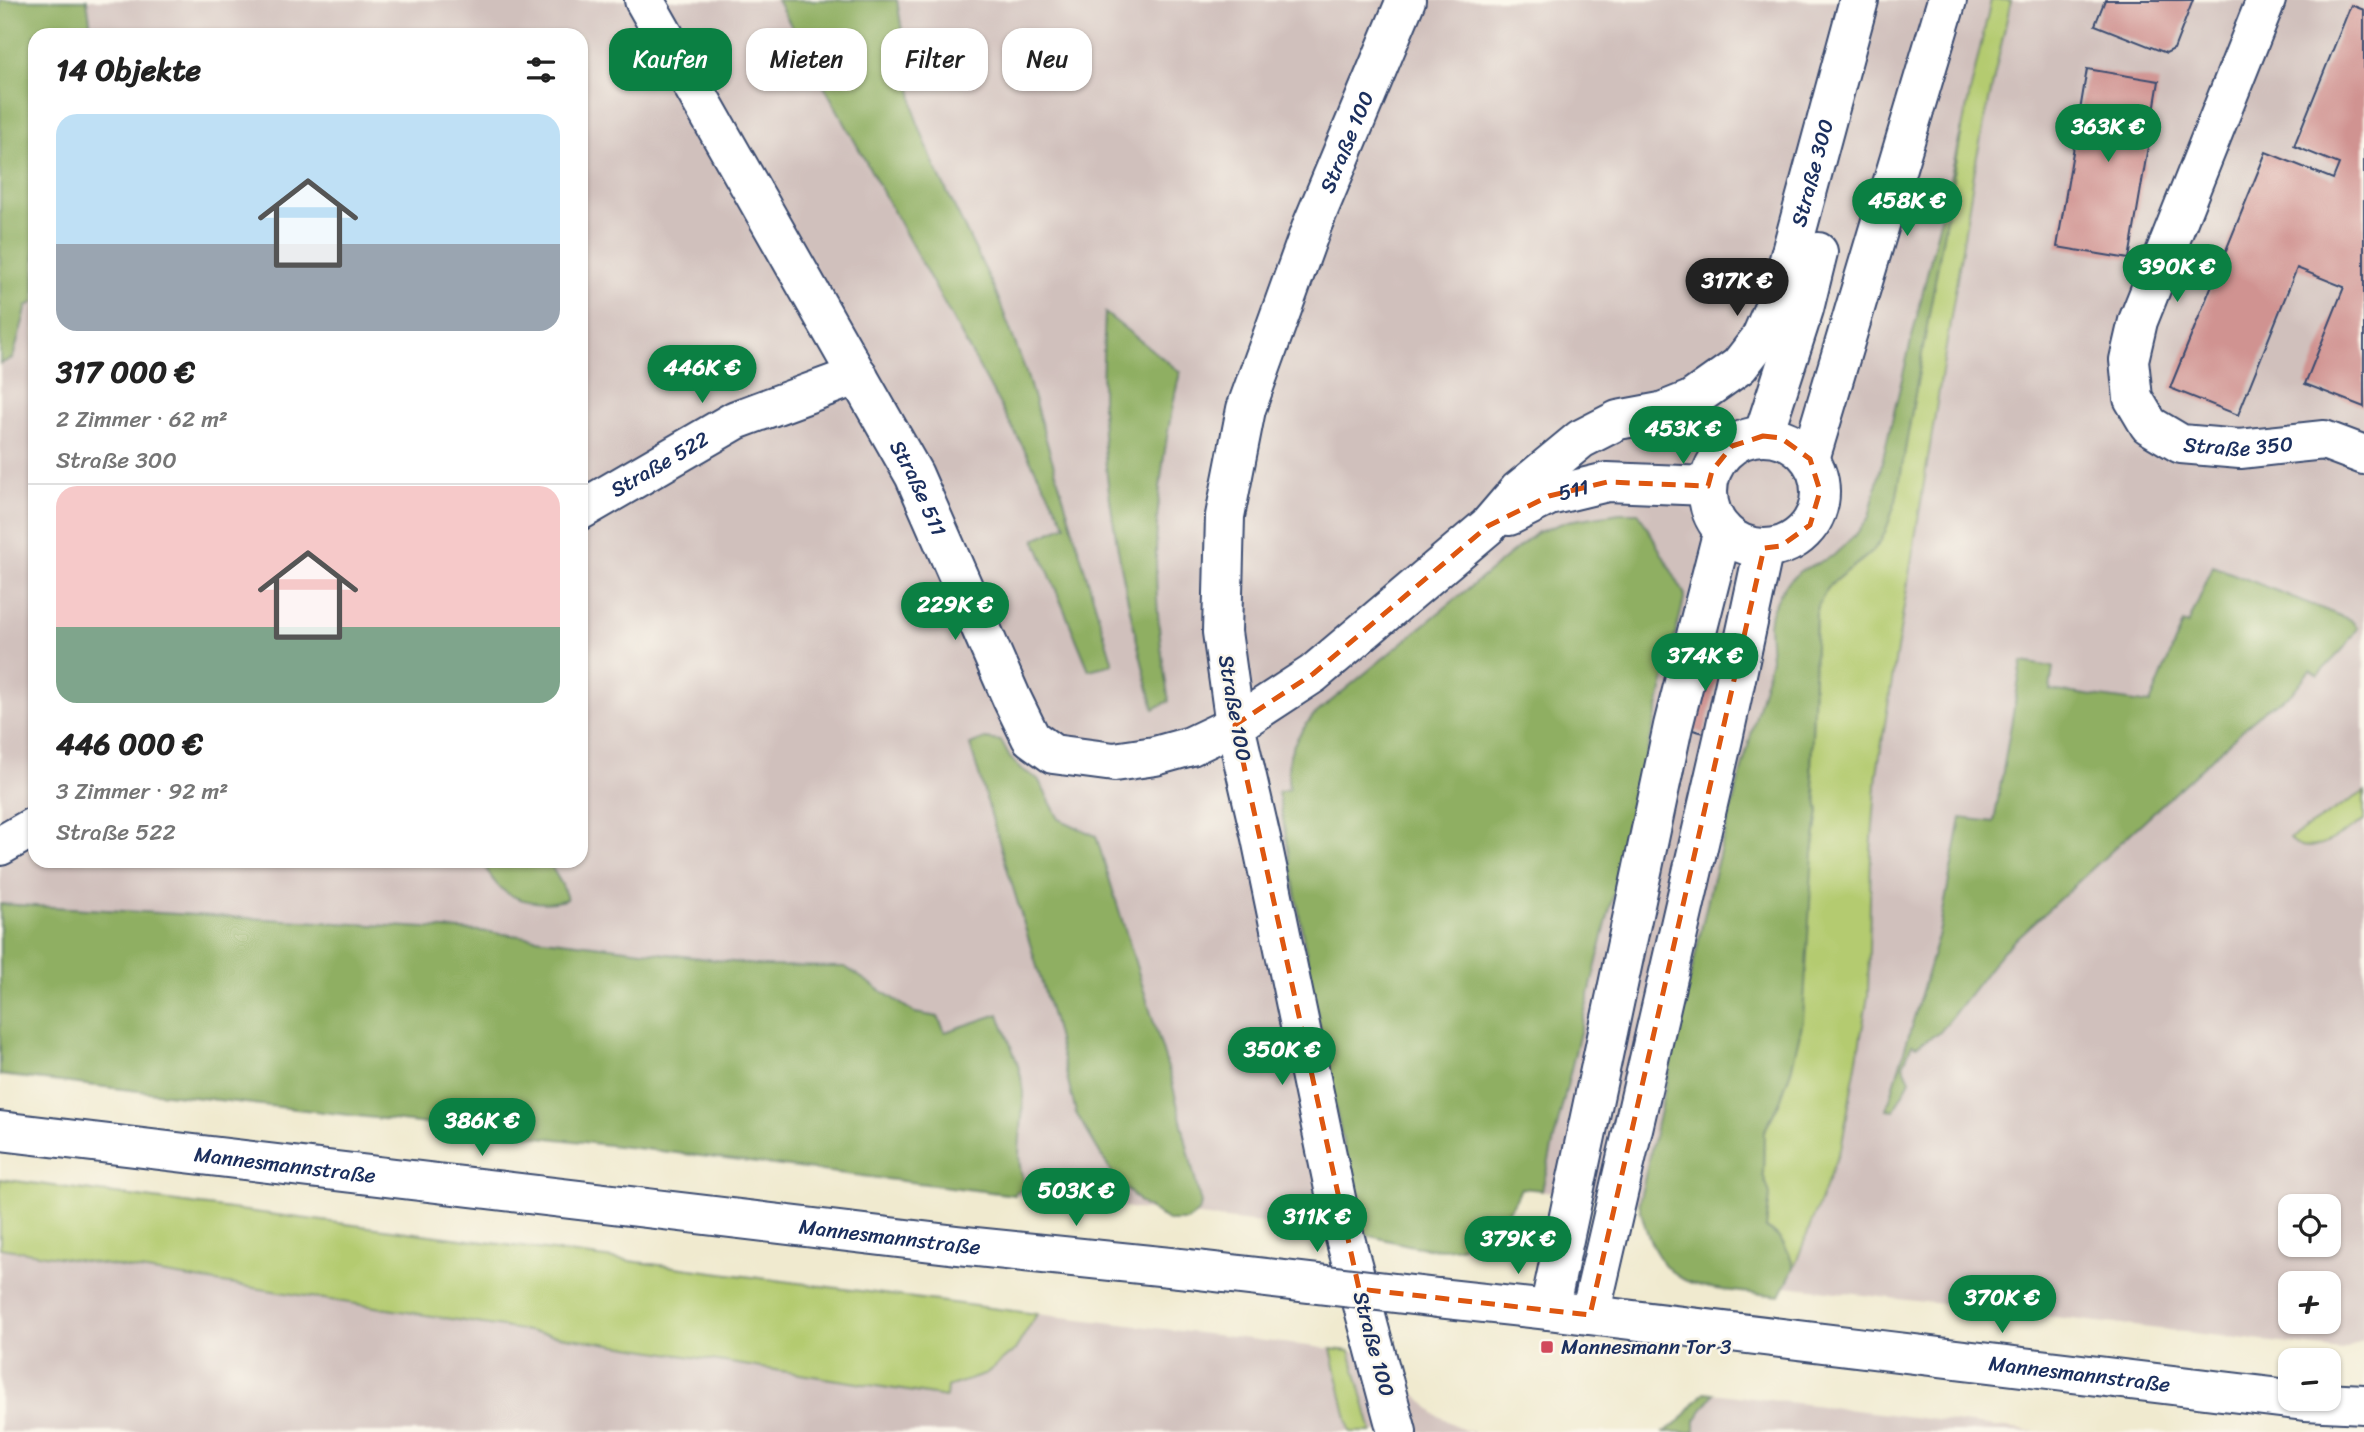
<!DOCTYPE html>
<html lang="de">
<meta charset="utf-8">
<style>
body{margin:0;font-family:Sriracha,sans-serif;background:#f6f6f6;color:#222;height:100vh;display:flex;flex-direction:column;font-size:26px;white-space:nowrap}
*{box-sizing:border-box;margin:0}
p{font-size:23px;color:#767676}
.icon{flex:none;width:38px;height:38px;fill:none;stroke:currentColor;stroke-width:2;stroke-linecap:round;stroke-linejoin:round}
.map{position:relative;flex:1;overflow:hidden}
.side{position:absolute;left:28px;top:28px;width:560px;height:840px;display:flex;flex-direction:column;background:#fff;border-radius:21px;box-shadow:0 2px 5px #0004}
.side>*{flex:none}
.hud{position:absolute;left:609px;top:28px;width:665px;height:63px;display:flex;gap:14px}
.tools{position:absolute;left:2278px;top:1194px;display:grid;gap:14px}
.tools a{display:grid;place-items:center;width:63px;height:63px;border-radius:14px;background:#fff;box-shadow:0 2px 5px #0004;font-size:35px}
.price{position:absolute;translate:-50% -60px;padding:0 16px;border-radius:24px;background:#0b8043;color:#fff;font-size:23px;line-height:46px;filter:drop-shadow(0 2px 4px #0008)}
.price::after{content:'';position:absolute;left:50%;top:42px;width:21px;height:16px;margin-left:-10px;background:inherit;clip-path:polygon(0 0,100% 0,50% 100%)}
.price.on{background:#222;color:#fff}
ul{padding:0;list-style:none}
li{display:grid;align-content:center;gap:14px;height:371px;padding:0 28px}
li+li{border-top:2px solid #e0e0e0}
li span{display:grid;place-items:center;height:217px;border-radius:21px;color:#555}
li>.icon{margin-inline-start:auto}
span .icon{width:126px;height:126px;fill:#fffc;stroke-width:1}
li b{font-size:30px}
h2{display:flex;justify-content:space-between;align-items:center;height:84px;padding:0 28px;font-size:30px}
.chip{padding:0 24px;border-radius:21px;background:#fff;box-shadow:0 2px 5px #0004;font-size:24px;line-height:63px}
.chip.on{background:#0b8043;color:#fff}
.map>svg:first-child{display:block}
.industrial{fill:#d0c0bc;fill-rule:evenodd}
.green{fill:#b4cb70;stroke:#687d67;stroke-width:2}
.forest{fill:#8faf62;stroke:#556f60;stroke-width:2}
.building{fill:#d09391}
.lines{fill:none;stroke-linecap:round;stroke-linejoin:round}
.minor-casing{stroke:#3b4b6f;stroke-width:42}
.major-casing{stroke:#3b4b6f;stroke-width:42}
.minor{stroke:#fff;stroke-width:38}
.major{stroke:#fff;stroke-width:38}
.major-bridge-casing{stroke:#3b4b6f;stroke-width:42;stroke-linecap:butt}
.major-bridge{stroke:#fff;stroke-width:38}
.marked{fill:none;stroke:#de5710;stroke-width:5;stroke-dasharray:14 9;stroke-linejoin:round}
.poi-dot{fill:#d1495b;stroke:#fbf7ec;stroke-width:2.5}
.labels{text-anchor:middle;stroke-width:5;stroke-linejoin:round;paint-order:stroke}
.street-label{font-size:21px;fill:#1b2f5e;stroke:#fbf7ec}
.poi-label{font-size:21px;fill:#1b2f5e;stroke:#fbf7ec;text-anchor:start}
</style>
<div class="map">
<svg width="2364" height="1432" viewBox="0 0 2364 1432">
<rect width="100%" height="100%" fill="#fbf7ec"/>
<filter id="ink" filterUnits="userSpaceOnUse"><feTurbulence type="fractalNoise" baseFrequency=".0143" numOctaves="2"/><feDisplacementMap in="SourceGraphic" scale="14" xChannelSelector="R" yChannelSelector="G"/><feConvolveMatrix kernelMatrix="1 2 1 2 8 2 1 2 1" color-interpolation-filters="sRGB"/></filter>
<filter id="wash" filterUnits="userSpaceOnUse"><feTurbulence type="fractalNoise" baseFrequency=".00686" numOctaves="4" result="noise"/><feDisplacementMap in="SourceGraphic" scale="28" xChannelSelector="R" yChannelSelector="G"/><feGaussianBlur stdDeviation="1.57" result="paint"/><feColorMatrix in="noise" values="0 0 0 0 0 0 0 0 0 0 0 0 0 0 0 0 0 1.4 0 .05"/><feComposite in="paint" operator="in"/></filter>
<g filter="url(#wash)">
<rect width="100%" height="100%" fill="#f0eacf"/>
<!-- industrial -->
<g class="industrial">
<path d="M16 0H2364V1340L2342 1350 1785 1286 1780 1296 1698 1286 1683 1281 1662 1264 1650 1243 1639 1203 1521 1188 1505 1217 1484 1239 1458 1249H1435L1365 1235 1015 1195 0 939V234L35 158V861H581V35H35ZM2291 1206H2329V1244H2291ZM2291 1283H2329V1321H2291Z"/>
<polygon points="0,1247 946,1397 947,1387 984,1375 1015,1350 1037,1314 1401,1357 1414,1392 1435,1414 1464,1430 1478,1432 0,1432"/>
<polygon points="1704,1392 2037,1432 1664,1432 1680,1421"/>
</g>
<!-- green -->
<g class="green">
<path d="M1991 0H2011L1977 156 1877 773 1871 852 1868 996 1842 1144 1794 1268C1789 1252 1781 1236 1766 1228L1770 1194 1763 1174 1764 1132 1780 1101 1792 1067 1813 853 1819 811 1811 768 1816 614C1824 576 1855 572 1877 546 1886 535 1891 514 1896 501L1962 128Z"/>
<path d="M2364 792V821C2345 831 2308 862 2290 838Z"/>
<polygon points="0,1179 1037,1314 1015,1350 984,1375 947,1387 946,1397 0,1248"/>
<polygon points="1331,1349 1350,1351 1372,1432 1350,1432"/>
</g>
<!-- forest -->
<g class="forest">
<polygon points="0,0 87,0 92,35 35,35 35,302 27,306 13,358 0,364"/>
<polygon points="777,0 897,0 916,118 934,165 995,290 1025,369 1113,664 1089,670 1035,539 1066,525"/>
<path d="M1962 128 1896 501C1891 514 1886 536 1877 546 1855 572 1824 576 1816 614L1811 768 1819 811 1813 853 1803 1020 1792 1067 1780 1101 1764 1132 1763 1174 1770 1194 1766 1228C1781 1236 1790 1252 1794 1268L1780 1296C1699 1286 1659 1297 1639 1203L1711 886 1771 659 1769 625 1771 612 1784 586 1800 571 1833 556 1857 533 1869 517Z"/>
<path d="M1105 313 1180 372C1153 489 1148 582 1169 701L1154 709C1131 623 1112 535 1104 447 1100 402 1103 358 1105 313Z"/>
<path d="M1620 513H1639L1685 595 1542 1190 1521 1188C1516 1202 1508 1213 1498 1224 1459 1265 1413 1245 1365 1235 1327 1089 1304 940 1278 792L1289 789C1285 756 1292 742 1313 716L1536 533 1568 521Z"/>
<polygon points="2213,566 2351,620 2358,628 2345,647 2318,675 2310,670 2292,693 2264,710 2002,952 1940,1032 1916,1046 1912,1044 1903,1065 1910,1080 1894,1110 1887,1109 1939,933 1961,818 1994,822 2022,662 2053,667 2050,690 2150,704 2183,623 2188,625"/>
<polygon points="985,739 1001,741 1010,758 1021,769 1038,779 1059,819 1096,836 1171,1078 1201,1204 1199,1212 1187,1221 1168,1221 1141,1203 1115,1178 1076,1113 1053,1020 970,745"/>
<path d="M482 861H548L562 885 567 899C544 907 509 902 494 881 489 875 486 867 482 861Z"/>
<path d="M0 904 479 931 765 966 845 967 915 1013 938 1017 945 1032 999 1014C1007 1039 1022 1066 1023 1092 1025 1123 1012 1156 1025 1184L1039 1182 1040 1186 1015 1192V1195L644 1149 0 1075Z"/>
<polygon points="1704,1392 1714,1393 1695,1420 1695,1432 1664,1432 1680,1421"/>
</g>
<g id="blocks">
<!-- building -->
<g class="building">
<polygon points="2105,0 2193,0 2174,49 2166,53 2095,25"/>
<polygon points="2351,5 2364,10 2364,407 2305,384 2344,287 2297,268 2238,415 2170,388 2266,152 2333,179 2339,164 2294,146"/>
<polygon points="2087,69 2159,81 2129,259 2057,247"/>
<polygon points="1706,654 1722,657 1704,733 1689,729"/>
</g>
</g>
</g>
<g filter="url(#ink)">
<use href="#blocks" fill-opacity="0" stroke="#3b4b6f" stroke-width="2"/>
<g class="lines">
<defs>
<g id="minor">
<path id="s1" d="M644 0 914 475 1012 699 1031 738 1053 754 1114 762 1155 756 1191 746 1235 725 1313 674 1488 526 1518 491 1581 439 1618 420 1661 412 1691 400 1739 366 1760 339 1780 293 1859 0"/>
<path id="s2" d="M2266 0 2138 321 2129 360 2133 398 2149 425 2181 444 2240 449 2324 440 2364 455"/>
<polyline points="1763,436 1804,309 1818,252"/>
<circle cx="1764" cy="492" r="56"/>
<polyline points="1810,459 1947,0"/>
<path id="s3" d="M581 510 736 420 858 375"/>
<path id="s4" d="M1509 516 1549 496 1607 482 1708 486"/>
<polyline points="0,846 35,826"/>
<polyline points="1549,1310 1673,726 1723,530"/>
<polyline points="1590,1315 1723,739 1764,548"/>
<path id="s5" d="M1397 1432 1342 1227 1261 838 1235 725 1222 632 1225 516 1246 409 1313 223 1406 0"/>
</g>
<g id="major">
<path id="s6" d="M0 1131 957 1245 1189 1269"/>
<path id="s7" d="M1438 1298 1549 1310 2305 1401 2364 1404"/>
</g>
</defs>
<!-- minor casing -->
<use href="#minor" class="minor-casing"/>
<!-- major casing -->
<use href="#major" class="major-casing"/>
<!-- minor -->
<use href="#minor" class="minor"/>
<!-- major -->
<use href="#major" class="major"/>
<defs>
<polyline id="major-bridge" points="1189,1269 1438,1298"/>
</defs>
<!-- major-bridge casing -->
<use href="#major-bridge" class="major-bridge-casing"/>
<!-- major-bridge -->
<use href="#major-bridge" class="major-bridge"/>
</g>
</g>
<!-- marked area -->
<path class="marked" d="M1763 436 1781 438 1810 459 1820 491 1810 525 1781 546 1764 548 1590 1315 1359 1289 1235 725 1313 674 1488 526 1549 496 1607 482 1708 486 1712 471 1732 446Z"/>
<!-- markers -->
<rect class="poi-dot" x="1540" y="1340" width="14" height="14" rx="3.5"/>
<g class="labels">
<!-- street labels -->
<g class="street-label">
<text dy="7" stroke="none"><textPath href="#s5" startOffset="1330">Straße 100</textPath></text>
<text dy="7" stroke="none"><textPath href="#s1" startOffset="1886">Straße 300</textPath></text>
<text dy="7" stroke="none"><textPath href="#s2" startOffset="550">Straße 350</textPath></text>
<text dy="7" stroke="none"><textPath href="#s3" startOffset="91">Straße 522</textPath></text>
<text dy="7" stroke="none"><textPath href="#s1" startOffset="560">Straße 511</textPath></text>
<text dy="7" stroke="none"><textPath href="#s4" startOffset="70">511</textPath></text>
<text transform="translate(1235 708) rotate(80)" y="7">Straße 100</text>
<text dy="7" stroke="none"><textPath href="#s6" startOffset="287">Mannesmannstraße</textPath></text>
<text dy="7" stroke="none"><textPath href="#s6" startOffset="896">Mannesmannstraße</textPath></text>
<text transform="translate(1374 1344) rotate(75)" y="7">Straße 100</text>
<text dy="7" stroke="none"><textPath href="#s7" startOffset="646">Mannesmannstraße</textPath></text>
</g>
<!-- poi labels -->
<g class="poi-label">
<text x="1561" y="1354">Mannesmann Tor 3</text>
</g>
</g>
</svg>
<div class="tools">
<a><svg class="icon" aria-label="locate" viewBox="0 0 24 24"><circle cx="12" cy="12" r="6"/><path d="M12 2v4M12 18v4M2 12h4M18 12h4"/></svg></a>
<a>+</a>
<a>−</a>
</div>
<b class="price" style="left:2108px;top:164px">363K €</b>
<b class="price" style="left:1907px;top:238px">458K €</b>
<b class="price" style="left:2177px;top:304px">390K €</b>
<b class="price on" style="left:1737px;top:318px">317K €</b>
<b class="price" style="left:702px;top:405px">446K €</b>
<b class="price" style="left:1683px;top:466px">453K €</b>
<b class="price" style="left:955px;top:642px">229K €</b>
<b class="price" style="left:1705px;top:693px">374K €</b>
<b class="price" style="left:1282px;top:1087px">350K €</b>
<b class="price" style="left:482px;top:1158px">386K €</b>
<b class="price" style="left:1076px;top:1228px">503K €</b>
<b class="price" style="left:1317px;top:1254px">311K €</b>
<b class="price" style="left:1518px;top:1276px">379K €</b>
<b class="price" style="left:2002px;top:1335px">370K €</b>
<div class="hud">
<a class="chip on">Kaufen</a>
<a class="chip">Mieten</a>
<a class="chip">Filter</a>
<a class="chip">Neu</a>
</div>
<section class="side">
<h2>14 Objekte<svg class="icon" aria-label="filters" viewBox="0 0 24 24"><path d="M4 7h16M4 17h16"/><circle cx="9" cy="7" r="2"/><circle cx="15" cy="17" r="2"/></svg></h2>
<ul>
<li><span style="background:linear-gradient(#bfe0f5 60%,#9aa5b1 0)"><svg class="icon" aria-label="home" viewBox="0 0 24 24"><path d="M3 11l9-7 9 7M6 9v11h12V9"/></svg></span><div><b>317 000 €</b><p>2 Zimmer · 62 m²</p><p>Straße 300</p></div></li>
<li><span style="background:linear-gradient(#f6c9c9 65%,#7fa58c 0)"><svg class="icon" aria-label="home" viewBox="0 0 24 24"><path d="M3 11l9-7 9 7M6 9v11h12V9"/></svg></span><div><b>446 000 €</b><p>3 Zimmer · 92 m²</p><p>Straße 522</p></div></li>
</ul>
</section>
</div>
